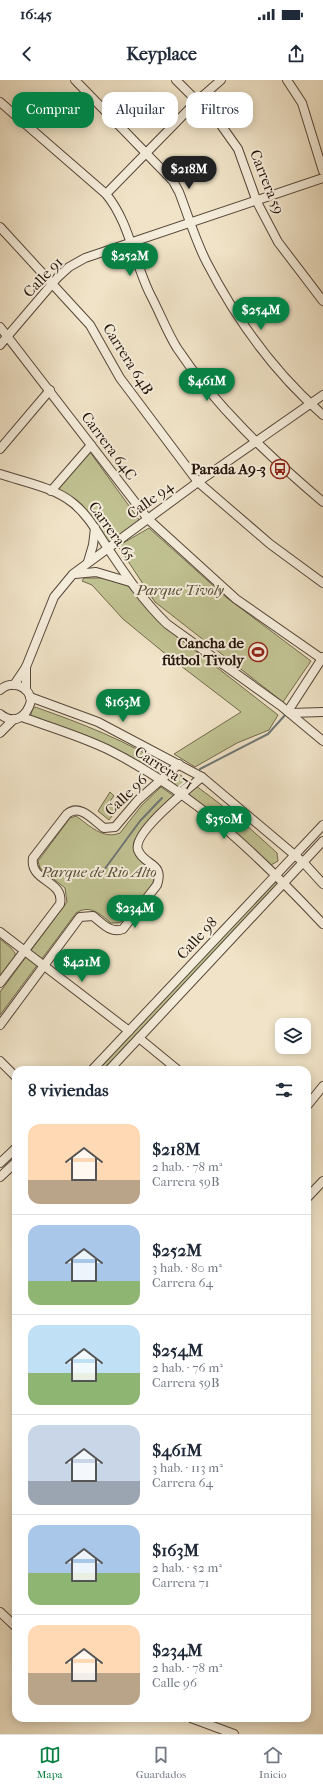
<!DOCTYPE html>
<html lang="es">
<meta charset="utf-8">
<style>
body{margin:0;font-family:"IM FELL French Canon",serif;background:#f6f6f7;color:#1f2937;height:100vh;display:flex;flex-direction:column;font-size:15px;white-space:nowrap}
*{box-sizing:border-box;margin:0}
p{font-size:13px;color:#747a83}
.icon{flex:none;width:22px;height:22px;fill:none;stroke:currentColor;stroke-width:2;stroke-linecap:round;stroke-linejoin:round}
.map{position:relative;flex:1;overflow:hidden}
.panel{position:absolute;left:12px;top:986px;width:299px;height:656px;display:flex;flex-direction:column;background:#fff;border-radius:12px;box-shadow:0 2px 10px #0003}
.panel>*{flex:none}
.hud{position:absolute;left:12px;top:12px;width:299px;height:36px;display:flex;gap:8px}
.controls{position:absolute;left:275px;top:938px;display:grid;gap:8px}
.controls a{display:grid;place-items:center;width:36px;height:36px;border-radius:8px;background:#fff;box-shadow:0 2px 10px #0003;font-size:20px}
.price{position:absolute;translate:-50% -34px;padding:0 9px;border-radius:14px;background:#0b8043;color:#fff;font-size:13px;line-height:26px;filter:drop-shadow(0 1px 2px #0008)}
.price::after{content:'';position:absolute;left:50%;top:24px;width:12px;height:9px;margin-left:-6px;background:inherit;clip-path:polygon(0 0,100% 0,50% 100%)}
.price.on{background:#222;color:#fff}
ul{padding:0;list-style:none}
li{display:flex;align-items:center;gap:12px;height:100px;padding:0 16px}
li+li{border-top:1px solid #e0e1e3}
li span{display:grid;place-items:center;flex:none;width:112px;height:80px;border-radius:12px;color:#555}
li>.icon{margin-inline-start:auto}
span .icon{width:48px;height:48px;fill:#fffc;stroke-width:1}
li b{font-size:17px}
h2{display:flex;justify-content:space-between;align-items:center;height:48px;padding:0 16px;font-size:17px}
.chip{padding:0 14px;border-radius:12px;background:#fff;box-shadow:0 2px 10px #0003;font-size:14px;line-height:36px}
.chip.on{background:#0b8043;color:#fff}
.status{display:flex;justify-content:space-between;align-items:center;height:28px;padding:0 20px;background:#fff;direction:ltr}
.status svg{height:11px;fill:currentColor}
header{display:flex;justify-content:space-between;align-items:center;height:52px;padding:0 16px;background:#fff;font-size:18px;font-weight:700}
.tab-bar{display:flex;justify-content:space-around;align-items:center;height:56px;border-top:1px solid #e0e1e3;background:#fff;font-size:11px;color:#747a83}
.tab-bar a{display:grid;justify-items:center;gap:2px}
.tab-bar .on{color:#0b8043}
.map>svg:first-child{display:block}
.green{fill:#c0c191;stroke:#716a4c}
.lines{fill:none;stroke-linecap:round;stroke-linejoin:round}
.stream{stroke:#6e7776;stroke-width:2}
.minor-casing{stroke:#564638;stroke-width:10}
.minor{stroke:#f5eddb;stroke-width:8}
.labels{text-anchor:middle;stroke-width:4;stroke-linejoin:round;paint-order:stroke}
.street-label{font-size:15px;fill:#221208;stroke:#f5eddb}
.poi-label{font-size:15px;font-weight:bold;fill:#221208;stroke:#f5eddb;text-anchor:end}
.park-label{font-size:15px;font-style:italic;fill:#594f38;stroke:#f5eddb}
</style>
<div class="status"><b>16:45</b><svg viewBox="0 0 49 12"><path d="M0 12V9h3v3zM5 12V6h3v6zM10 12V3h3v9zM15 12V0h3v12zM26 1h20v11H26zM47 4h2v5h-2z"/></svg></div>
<header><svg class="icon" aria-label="back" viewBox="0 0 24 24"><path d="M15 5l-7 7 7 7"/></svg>Keyplace<svg class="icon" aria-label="share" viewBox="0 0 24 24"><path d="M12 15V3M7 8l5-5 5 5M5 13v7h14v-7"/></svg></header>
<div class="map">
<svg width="323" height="1654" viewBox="0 0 323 1654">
<rect width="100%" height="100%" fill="#f0e3c7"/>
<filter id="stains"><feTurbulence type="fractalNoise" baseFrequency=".005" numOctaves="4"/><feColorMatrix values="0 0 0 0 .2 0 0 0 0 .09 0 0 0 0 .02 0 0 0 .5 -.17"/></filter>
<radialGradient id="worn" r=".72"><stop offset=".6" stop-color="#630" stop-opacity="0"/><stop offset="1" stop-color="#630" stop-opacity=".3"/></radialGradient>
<!-- green -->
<g class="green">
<polygon points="90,372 140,441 109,462 83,426 56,409"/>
<polygon points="149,448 227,518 311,581 283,622 155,522 118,466"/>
<polygon points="84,498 104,498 128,506 160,543 278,635 269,650 237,663 195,687 174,674 241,632 168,576 123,539 92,505 82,501"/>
<path d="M35 627C81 643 127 661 168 687 207 712 243 741 277 773L278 781 271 785 268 784 237 753 191 718 157 696 30 637 33 628Z"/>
<path d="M161 707 174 716 154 734 134 761C130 777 145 785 156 794V799L126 840 118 843H111C100 834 90 824 76 833L0 935V912L67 822 65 808 40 788 38 781 70 738 76 736C89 745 103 760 120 753L142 725Z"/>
<polygon points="110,712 114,716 110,721 119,727 109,740 98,731"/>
<polygon points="276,799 280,802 103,990 98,990"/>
<polygon points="0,859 11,868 15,873 15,877 0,897"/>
</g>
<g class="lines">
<!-- stream -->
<g class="stream">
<polyline points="200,689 268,654 286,634"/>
<polyline points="104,790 140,741 162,718"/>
</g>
<defs>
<g id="minor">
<path d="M75 0 173 101 179 112C188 135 195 160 207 183 236 239 275 293 323 335"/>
<polyline points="176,0 221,45 238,69 257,122 278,162 323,221"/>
<polyline points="287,0 302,23 323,91"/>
<path d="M0 22 106 114C130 143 134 183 151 216 160 233 167 252 177 268 216 327 269 376 323 422"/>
<polyline points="106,114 197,21 221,0"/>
<polyline points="0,147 90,245 120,298 198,402 270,464 323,503"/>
<polyline points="0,247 148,439 236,519 322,579"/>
<polyline points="0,265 58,197 69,187 85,178 323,98"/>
<polyline points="0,369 50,310"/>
<path d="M0 394C24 402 53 407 73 423 88 435 97 452 107 467 125 494 143 521 167 544L281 626 323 661"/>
<polyline points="51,411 91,365"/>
<polyline points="88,482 93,465 95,448"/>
<polyline points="75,494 96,492 130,502"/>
<polyline points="26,587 26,610"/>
<polyline points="14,605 26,587 54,517 73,494 198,402 323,315"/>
<path d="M0 610C11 600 29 605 31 621 27 636 15 646 0 634"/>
<polyline points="30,617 98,642 202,697 303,782 323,804"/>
<polyline points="288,631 323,577"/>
<polyline points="290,633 323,632"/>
<path d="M22 637C50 647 80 656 107 669 192 711 259 776 323 844"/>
<polyline points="0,653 14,639"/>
<polyline points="0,852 129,951"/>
<path d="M0 903 60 824C65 800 29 802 33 778L67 734C80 723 93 740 104 748L115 747 138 720 179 684"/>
<path d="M0 945 80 837 93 836C102 843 111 854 123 849L157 805C165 782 144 786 138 770 132 753 189 708 202 697"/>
<polyline points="139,958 178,990"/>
<polyline points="0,981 16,997"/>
<polyline points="92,990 323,745"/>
<polyline points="109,990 323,761"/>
<polyline points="307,1026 323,1006"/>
<polyline points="0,1083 16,1068"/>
<polyline points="0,1097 16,1082"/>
<polyline points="307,1118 323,1101"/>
<polyline points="0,1532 16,1547"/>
<polyline points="191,1638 234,1654"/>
</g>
</defs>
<!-- minor casing -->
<use href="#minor" class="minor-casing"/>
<!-- minor -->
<use href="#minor" class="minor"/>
</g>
<!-- icons -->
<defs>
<symbol id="bus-ring" viewBox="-11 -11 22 22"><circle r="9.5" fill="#f5eddb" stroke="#8f2418" stroke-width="1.5"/><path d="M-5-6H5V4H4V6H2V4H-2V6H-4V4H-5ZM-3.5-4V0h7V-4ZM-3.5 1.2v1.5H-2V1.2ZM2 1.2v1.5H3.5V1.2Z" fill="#8f2418"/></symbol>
<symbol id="stadium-ring" viewBox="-11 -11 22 22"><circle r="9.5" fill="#f5eddb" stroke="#8f2418" stroke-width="1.5"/><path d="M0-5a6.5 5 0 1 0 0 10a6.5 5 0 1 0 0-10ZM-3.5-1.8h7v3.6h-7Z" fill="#8f2418"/></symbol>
</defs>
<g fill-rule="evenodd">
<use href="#bus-ring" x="269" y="378" width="22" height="22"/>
<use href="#stadium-ring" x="247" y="561" width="22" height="22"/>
</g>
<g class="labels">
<!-- street labels -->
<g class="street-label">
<text transform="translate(267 102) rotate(68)" y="5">Carrera 59</text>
<text transform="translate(43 197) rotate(-46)" y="5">Calle 91</text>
<text transform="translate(128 279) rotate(58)" y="5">Carrera 64B</text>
<text transform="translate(109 366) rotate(53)" y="5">Carrera 64C</text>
<text transform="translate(150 420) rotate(-36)" y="5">Calle 94</text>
<text transform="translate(112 451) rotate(54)" y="5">Carrera 65</text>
<text transform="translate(164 688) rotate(33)" y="5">Carrera 71</text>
<text transform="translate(126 715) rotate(-44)" y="5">Calle 96</text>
<text transform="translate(197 858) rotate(-47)" y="5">Calle 98</text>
</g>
<!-- poi labels -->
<g class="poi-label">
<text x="266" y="394">Parada A9-3</text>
<text x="244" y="568">Cancha de<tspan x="244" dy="17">fútbol Tivoly</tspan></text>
</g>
<!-- park labels -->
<g class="park-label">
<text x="180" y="515">Parque Tivoly</text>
<text x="99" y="797">Parque de Rio Alto</text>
</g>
</g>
<rect width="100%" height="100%" filter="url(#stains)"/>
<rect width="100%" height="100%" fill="url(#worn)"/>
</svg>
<div class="controls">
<a><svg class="icon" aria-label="layers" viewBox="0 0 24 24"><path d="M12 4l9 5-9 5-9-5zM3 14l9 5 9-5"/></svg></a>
</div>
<b class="price on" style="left:189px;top:110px">$218M</b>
<b class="price" style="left:130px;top:197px">$252M</b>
<b class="price" style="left:261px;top:251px">$254M</b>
<b class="price" style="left:207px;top:322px">$461M</b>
<b class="price" style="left:123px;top:643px">$163M</b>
<b class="price" style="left:224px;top:760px">$350M</b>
<b class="price" style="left:135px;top:849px">$234M</b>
<b class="price" style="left:82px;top:903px">$421M</b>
<div class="hud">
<a class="chip on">Comprar</a>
<a class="chip">Alquilar</a>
<a class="chip">Filtros</a>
</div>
<section class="panel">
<h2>8 viviendas<svg class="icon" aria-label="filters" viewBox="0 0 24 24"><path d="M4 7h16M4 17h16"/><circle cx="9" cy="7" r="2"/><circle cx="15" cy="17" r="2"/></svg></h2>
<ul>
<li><span style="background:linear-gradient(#ffd9b3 70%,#b9a48a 0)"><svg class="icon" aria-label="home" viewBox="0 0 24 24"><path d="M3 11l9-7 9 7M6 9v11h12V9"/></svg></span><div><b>$218M</b><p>2 hab. · 78 m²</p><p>Carrera 59B</p></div></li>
<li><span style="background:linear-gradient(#a9c7e8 70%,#8fb573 0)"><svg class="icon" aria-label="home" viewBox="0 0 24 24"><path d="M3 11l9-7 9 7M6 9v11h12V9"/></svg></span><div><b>$252M</b><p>3 hab. · 80 m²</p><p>Carrera 64</p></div></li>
<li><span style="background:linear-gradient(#bfe0f5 60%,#8fb573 0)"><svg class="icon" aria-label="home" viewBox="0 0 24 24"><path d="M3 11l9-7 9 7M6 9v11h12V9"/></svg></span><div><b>$254M</b><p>2 hab. · 76 m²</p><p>Carrera 59B</p></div></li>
<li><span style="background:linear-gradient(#c9d6e8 70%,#9aa5b1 0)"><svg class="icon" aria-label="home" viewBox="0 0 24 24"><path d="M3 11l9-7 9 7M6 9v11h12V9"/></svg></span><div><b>$461M</b><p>3 hab. · 113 m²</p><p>Carrera 64</p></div></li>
<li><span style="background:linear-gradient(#a9c7e8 60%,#8fb573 0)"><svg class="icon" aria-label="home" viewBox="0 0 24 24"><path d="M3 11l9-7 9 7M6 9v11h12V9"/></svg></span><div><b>$163M</b><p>2 hab. · 52 m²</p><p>Carrera 71</p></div></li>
<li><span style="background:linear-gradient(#ffd9b3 60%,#b9a48a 0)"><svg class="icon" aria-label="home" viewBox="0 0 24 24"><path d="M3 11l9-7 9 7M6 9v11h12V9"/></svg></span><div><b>$234M</b><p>2 hab. · 78 m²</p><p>Calle 96</p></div></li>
</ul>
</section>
</div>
<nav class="tab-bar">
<a class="on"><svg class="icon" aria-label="map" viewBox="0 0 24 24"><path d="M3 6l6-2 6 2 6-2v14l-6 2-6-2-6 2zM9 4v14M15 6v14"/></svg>Mapa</a>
<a><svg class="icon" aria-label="saved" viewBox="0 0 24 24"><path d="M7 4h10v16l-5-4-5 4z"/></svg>Guardados</a>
<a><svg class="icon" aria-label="home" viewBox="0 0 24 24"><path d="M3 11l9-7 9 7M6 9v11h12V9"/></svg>Inicio</a>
</nav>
